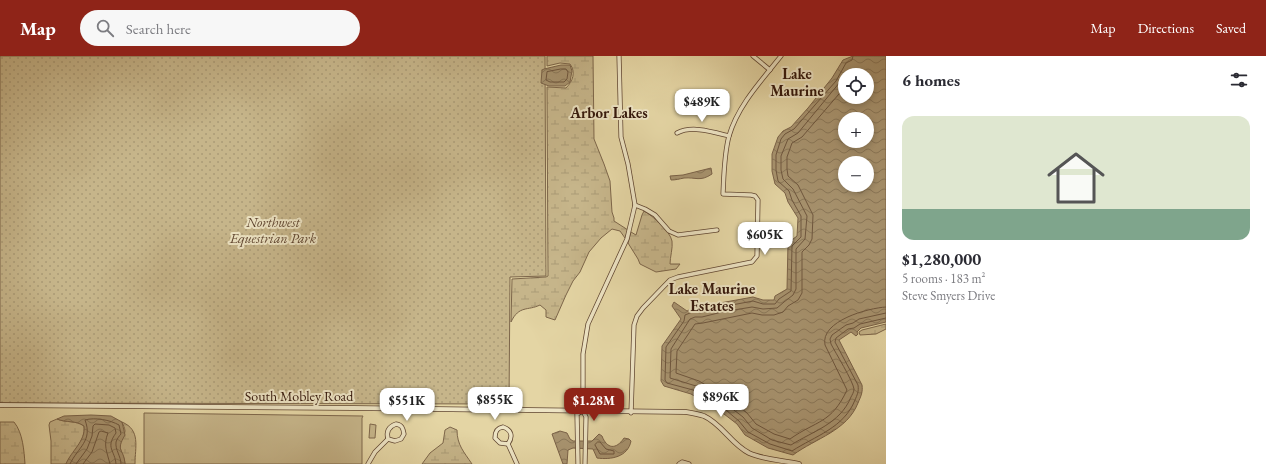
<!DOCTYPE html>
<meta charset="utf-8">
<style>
body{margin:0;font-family:"EB Garamond",serif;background:#f7f7f7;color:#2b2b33;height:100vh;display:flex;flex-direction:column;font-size:15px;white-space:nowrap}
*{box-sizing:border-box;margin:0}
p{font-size:13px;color:#7c7c81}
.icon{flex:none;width:22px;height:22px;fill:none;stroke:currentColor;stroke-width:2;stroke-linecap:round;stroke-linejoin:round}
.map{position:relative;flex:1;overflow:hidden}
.sheet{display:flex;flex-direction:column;background:#fff;width:380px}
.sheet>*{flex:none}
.fabs{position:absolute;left:838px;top:12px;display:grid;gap:8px}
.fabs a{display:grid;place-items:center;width:36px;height:36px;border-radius:50%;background:#fff;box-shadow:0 2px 6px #0003;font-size:20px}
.price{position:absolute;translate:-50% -34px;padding:0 9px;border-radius:8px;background:#fff;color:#222;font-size:13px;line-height:26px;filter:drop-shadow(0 1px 2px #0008)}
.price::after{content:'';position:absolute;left:50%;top:24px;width:12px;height:9px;margin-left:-6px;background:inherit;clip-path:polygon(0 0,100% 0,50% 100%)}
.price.on{background:#8f2418;color:#fff}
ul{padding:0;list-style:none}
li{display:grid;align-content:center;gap:8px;height:212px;padding:0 16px}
li span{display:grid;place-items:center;height:124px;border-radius:12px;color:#555}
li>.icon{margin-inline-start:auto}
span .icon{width:72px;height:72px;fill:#fffc;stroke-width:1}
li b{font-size:17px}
h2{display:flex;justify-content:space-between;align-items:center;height:48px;padding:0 16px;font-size:17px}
header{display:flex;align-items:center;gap:24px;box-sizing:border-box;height:56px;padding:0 20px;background:#8f2418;color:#fff}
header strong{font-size:19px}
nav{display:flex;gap:22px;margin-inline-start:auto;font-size:14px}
.search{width:280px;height:36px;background:#f7f7f7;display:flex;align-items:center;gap:10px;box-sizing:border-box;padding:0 14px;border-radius:22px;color:#7c7c81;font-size:15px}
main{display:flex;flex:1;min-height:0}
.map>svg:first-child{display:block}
.grass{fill:#c6b58a;stroke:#7d664a}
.wetland{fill:url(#wetland-marsh);stroke:#7d664a}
.park{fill:url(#park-dots);stroke:#7d664a}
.water{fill:url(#water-waves);stroke:#7a6248;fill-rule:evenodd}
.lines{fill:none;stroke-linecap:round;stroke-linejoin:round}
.shore{stroke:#6e563e;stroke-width:1}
.minor-casing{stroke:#604631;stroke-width:5}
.tertiary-casing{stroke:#604631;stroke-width:5.5}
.minor{stroke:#ede4c4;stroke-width:3.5}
.tertiary{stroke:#ede4c4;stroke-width:4}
.labels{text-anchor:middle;stroke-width:4;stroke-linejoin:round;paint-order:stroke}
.park-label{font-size:14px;font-style:italic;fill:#604631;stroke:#ede4c4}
.street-label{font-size:14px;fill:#34170b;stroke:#ede4c4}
.neighbourhood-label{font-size:15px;font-weight:bold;fill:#34170b;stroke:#ede4c4}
</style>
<header>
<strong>Map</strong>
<div class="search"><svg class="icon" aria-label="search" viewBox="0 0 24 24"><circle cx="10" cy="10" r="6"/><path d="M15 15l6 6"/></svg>Search here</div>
<nav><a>Map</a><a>Directions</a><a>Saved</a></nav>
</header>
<main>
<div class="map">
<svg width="886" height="408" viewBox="0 0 886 408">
<defs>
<pattern id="wetland-marsh" width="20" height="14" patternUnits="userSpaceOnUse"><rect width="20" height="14" fill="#c6b58a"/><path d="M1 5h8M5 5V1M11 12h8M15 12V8" fill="none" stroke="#ab9b76"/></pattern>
<pattern id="park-dots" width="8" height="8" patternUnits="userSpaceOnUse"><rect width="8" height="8" fill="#c6b58a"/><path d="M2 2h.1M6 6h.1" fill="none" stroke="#ab9b76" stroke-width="1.8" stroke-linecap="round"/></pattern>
<pattern id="water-waves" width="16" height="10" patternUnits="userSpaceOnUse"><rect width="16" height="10" fill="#a89470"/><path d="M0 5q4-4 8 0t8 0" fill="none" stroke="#8a785a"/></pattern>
</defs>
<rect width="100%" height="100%" fill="#e4d5a4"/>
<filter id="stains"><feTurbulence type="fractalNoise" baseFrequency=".005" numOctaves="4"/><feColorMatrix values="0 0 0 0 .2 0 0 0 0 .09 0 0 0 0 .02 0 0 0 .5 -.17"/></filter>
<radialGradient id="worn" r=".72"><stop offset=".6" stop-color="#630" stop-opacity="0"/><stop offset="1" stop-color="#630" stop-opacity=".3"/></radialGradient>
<!-- grass -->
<g class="grass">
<polygon points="144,357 363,360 362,362 362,408 144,408"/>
<polygon points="370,368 376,369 375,382 369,382"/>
</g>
<!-- wetland -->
<g class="wetland">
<path d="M547 0H593L594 83 604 108 610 125 612 156 614 162V165L628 174 625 182 620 175 612 173 601 182 589 196 580 216 573 225 566 239 555 264 546 261V254L540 249C528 255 519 249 511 266L512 223 546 221 548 220 547 31 566 32C573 25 576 16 570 8L560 7 547 10Z"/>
<path d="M644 155C653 160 670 175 672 185 673 192 670 201 670 208H680L676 213 656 216 640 208 638 203 628 187 631 176 636 179 642 159Z"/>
<polygon points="886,268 886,273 876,278 860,279 859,276 862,274"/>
<path d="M57 363C66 367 76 364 84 370 86 385 72 396 66 408H51V385L49 369 50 366Z"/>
<path d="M0 366H14C23 377 24 395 25 408H0Z"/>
<path d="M122 366C141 374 135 391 135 408H125C125 401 120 396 120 390 120 384 125 381 125 375 125 372 123 369 122 366Z"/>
<path d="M450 371 457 374C457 389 464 396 472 408H422L430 397 443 387 445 374Z"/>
</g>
<!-- park -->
<polygon class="park" points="0,0 545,0 546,220 510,221 509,348 0,347"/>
<!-- water -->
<g class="water">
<path d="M853 0H886V266L861 272 857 276 858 278 856 280 851 276 839 284 862 329C863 336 861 340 858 347 847 375 816 382 793 399L768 392 745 379 737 368 724 358 691 338 664 330 661 325 662 290 681 263 672 250 674 246 687 255 695 251 700 253 720 247 753 241 763 244H774L775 240 787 233 788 187 797 180 798 162 788 146 785 137 775 128 772 115V98L778 81 783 75 791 71 808 52 832 22 843 4ZM845 19H867V41H845ZM845 63H867V85H845ZM845 107H867V129H845Z"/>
<polygon points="561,9 570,9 572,15 570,26 565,30 549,30 541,27 542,14 544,13"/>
<path d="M711 112 712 118C700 126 696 121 684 122 679 123 676 124 671 124L670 120 683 119Z"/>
<path d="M91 359 111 360 122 366 125 379C115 396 124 392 125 408H66C71 395 86 385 84 370 76 364 66 367 57 363L64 360Z"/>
<path d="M560 375 567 377 570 383 573 385H592L599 378 602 380C607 393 616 394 624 382L629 383 631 385C628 401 611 404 597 402L593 393 573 392 568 394 567 408H563L552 378Z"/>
</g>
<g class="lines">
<!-- shore -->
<g class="shore">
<path d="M853 0 852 4 846 7 836 25 794 73 785 78 781 83 776 99V114L778 125 789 135 792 144 801 160V181L792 190 791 235 779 243 775 248H763L753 245 721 251 701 256 695 255 685 259 684 265 666 291 665 324 667 327 693 334 727 355 739 365 748 376 770 388 792 395C815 380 844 372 855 344 857 339 859 336 858 329L835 286 836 282 848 273 854 272 860 268 886 262"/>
<polygon points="561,13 566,13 568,16 567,23 564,26 550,26 546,24 547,16"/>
<path d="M845 20 798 77 788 83 781 100V114L783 123 793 133 807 160 805 183 796 193V233L793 239 784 246 777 252 763 253 752 251 722 256 702 261H695L690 263 671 293 670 322 696 330 730 351 743 361 752 372 772 384 791 389C813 375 840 368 851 341 852 339 854 336 854 333 853 325 835 296 831 288L830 283 832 279 846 269 853 267 859 263 886 257"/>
<path d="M845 31 802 81 792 87 787 101V113L788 120 798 129 813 159 812 183 809 189 802 196V237L798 244 788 250 783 256 774 259H762L752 257 703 267 695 268 677 295 676 317 699 325 734 346 747 357 756 368 774 378 790 383C817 364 831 368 847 334L825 289C820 265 868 252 886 251"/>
<polygon points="598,386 600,386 606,393 614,395 614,398 600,398 595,389"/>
<path d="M70 408C78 391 93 385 85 364 95 361 110 364 119 369L121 378C119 380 117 383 116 386 115 394 121 400 121 408"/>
<path d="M76 408 87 393 92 380 93 370 95 368 109 369 115 372 116 377C105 392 115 394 116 408"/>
<path d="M83 408 92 396 99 376 101 375 108 377C103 389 107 396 110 408"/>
</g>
<defs>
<g id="minor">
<polyline points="753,0 770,14"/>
<path d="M677 77C692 69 713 76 729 80"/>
<polyline points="635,149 645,153 655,159 669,175 678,179 717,174"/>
<path d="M631 357 634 269 637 260 643 252 670 224 678 221 752 206 757 200 758 144 755 140 751 139 723 138C724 118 724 99 729 80 738 49 762 24 781 0"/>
<path d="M396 368C402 369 403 372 404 378L401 383 395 385 388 383C386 376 388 371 396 368Z"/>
<path d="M503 371C512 374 513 381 508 388L500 387 495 382C495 375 497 372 503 371Z"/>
<polyline points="508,388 517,408"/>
<polyline points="368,408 375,396 388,383"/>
<polyline points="578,408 577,358 583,355"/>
<polyline points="585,408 586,361 583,355 583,298 588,268 627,183 635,149 628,108 621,81 619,0"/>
<polyline points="679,408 682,406 689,408"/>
</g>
<path id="tertiary" d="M0 349 354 352 686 356C692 357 698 358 704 360 722 368 731 388 749 397 764 404 783 404 799 408"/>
</defs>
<!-- minor casing -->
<use href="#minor" class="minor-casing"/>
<!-- tertiary casing -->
<use href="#tertiary" class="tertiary-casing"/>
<!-- minor -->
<use href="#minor" class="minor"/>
<!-- tertiary -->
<use href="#tertiary" class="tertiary"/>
</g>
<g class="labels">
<!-- park labels -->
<g class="park-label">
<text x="273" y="171">Northwest<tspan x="273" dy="16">Equestrian Park</tspan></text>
</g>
<!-- street labels -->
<g class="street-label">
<text x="299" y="345">South Mobley Road</text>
</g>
<!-- neighbourhood labels -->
<g class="neighbourhood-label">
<text x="797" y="23">Lake<tspan x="797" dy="17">Maurine</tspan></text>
<text x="609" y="62">Arbor Lakes</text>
<text x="712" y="238">Lake Maurine<tspan x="712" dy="17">Estates</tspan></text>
</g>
</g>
<rect width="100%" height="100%" filter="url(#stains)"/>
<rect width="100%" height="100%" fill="url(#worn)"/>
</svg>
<div class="fabs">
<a><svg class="icon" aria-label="locate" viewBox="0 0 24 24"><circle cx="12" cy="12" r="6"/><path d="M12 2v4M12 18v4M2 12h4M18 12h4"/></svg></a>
<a>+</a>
<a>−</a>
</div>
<b class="price" style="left:702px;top:67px">$489K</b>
<b class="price" style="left:765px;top:200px">$605K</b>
<b class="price" style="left:721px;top:362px">$896K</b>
<b class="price" style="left:495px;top:365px">$855K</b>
<b class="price" style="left:407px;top:366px">$551K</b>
<b class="price on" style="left:594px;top:366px">$1.28M</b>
</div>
<section class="sheet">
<h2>6 homes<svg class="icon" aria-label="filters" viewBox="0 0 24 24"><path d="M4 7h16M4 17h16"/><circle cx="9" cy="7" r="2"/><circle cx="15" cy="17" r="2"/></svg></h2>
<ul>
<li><span style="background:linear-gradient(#dfe7d0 75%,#7fa58c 0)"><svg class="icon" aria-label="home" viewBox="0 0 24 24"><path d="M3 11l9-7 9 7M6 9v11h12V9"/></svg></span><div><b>$1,280,000</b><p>5 rooms · 183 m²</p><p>Steve Smyers Drive</p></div></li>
</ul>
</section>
</main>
